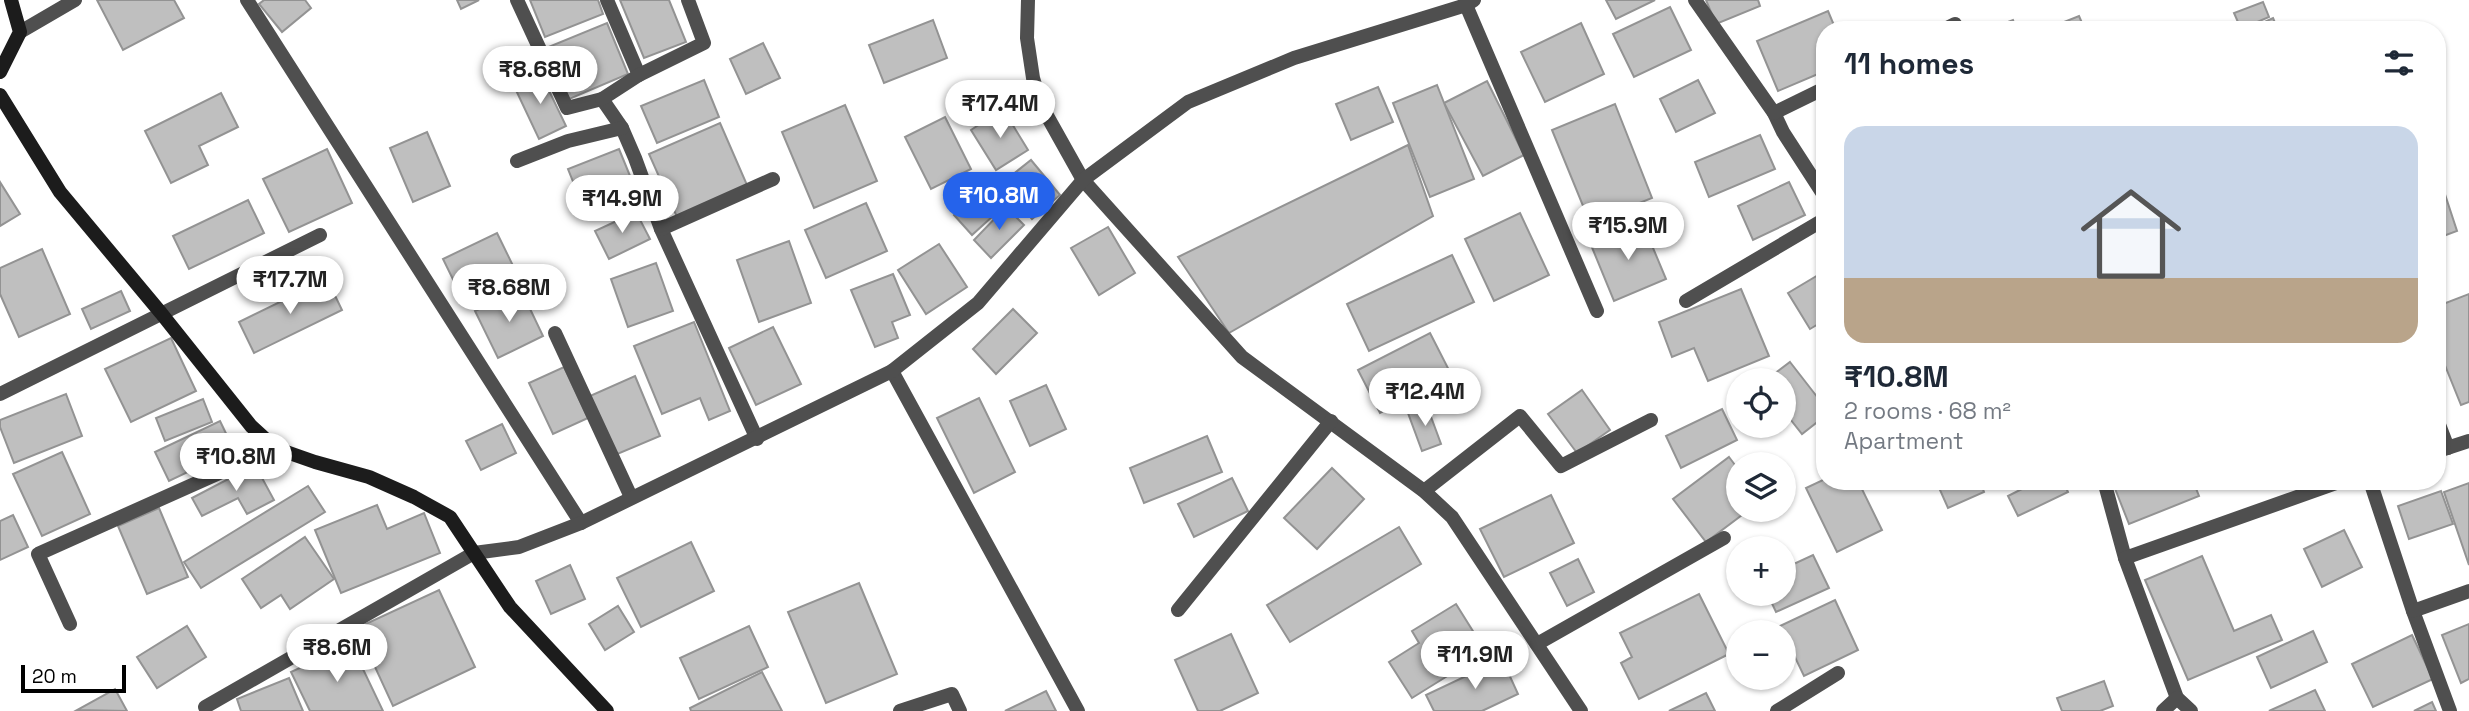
<!DOCTYPE html>
<meta charset="utf-8">
<style>
body{margin:0;font-family:"Space Grotesk",sans-serif;background:#f6f6f7;color:#1f2937;height:100vh;display:flex;flex-direction:column;font-size:26px;white-space:nowrap}
*{box-sizing:border-box;margin:0}
p{font-size:23px;color:#747a83}
.icon{flex:none;width:38px;height:38px;fill:none;stroke:currentColor;stroke-width:2;stroke-linecap:round;stroke-linejoin:round}
.map{position:relative;flex:1;overflow:hidden}
.drawer{position:absolute;left:1816px;top:21px;width:630px;height:469px;display:flex;flex-direction:column;background:#fff;border-radius:28px;box-shadow:0 2px 5px #0004}
.drawer>*{flex:none}
.buttons{position:absolute;left:1726px;top:368px;display:grid;gap:14px}
.buttons a{display:grid;place-items:center;width:70px;height:70px;border-radius:50%;background:#fff;box-shadow:0 2px 5px #0004;font-size:35px}
.scale{position:absolute;left:21px;bottom:18px;width:105px;box-sizing:border-box;padding-left:7px;border:4px solid #000;border-top:0;font-size:19px;line-height:24px;white-space:nowrap;color:#000;-webkit-text-stroke:5px #fff;paint-order:stroke}
.price{position:absolute;translate:-50% -60px;padding:0 16px;border-radius:24px;background:#fff;color:#222;font-size:23px;line-height:46px;filter:drop-shadow(0 2px 4px #0008)}
.price::after{content:'';position:absolute;left:50%;top:42px;width:21px;height:16px;margin-left:-10px;background:inherit;clip-path:polygon(0 0,100% 0,50% 100%)}
.price.selected{background:#2563eb;color:#fff}
ul{padding:0;list-style:none}
li{display:grid;align-content:center;gap:14px;height:371px;padding:0 28px}
li+li{border-top:2px solid #e0e1e3}
li span{display:grid;place-items:center;height:217px;border-radius:21px;color:#555}
li>.icon{margin-inline-start:auto}
span .icon{width:126px;height:126px;fill:#fffc;stroke-width:1}
li b{font-size:30px}
h2{display:flex;justify-content:space-between;align-items:center;height:84px;padding:0 28px;font-size:30px}
.map>svg:first-child{display:block}
.building{fill:#bfbfbf;stroke:#939393;stroke-width:2}
.lines{fill:none;stroke-linecap:round;stroke-linejoin:round}
.street{stroke:#4f4f4f;stroke-width:14}
.secondary{stroke:#1c1c1c;stroke-width:14}
</style>
<div class="map">
<svg width="2469" height="711" viewBox="0 0 2469 711">
<rect width="100%" height="100%" fill="#fff"/>
<!-- building -->
<g class="building">
<polygon points="97,0 174,0 184,18 123,50"/>
<polygon points="264,0 305,0 311,8 282,32 259,4"/>
<polygon points="457,0 479,0 461,9"/>
<polygon points="530,0 598,0 603,14 545,37"/>
<polygon points="620,0 669,0 686,42 644,58"/>
<polygon points="1606,0 1655,0 1616,19"/>
<polygon points="1706,0 1758,0 1760,6 1716,24"/>
<polygon points="2263,2 2269,17 2241,29 2234,13"/>
<polygon points="1670,7 1691,50 1634,77 1613,34"/>
<polygon points="1828,11 1836,30 1825,30 1825,71 1778,91 1757,41"/>
<polygon points="2079,16 2085,30 2044,30"/>
<polygon points="2273,18 2278,30 2247,30"/>
<polygon points="933,20 947,58 884,83 869,45"/>
<polygon points="2013,20 2017,30 1987,30"/>
<polygon points="607,23 628,74 567,100 546,48"/>
<polygon points="1581,23 1604,74 1545,102 1521,52"/>
<polygon points="763,43 780,78 746,94 730,59"/>
<polygon points="541,74 566,126 539,139 514,86"/>
<polygon points="704,80 719,117 657,143 641,106"/>
<polygon points="1698,80 1715,113 1676,132 1660,99"/>
<polygon points="1487,81 1524,155 1483,176 1444,103"/>
<polygon points="1437,85 1474,179 1430,197 1393,103"/>
<polygon points="1378,87 1393,122 1351,140 1336,104"/>
<polygon points="221,93 238,127 199,146 208,165 171,183 145,131"/>
<polygon points="1615,104 1652,198 1590,223 1552,130"/>
<polygon points="845,105 877,181 814,208 782,132"/>
<polygon points="1003,109 1028,150 996,170 971,130"/>
<polygon points="945,117 971,169 931,189 905,137"/>
<polygon points="720,123 747,185 677,217 649,154"/>
<polygon points="427,132 450,186 413,202 390,148"/>
<polygon points="1760,135 1775,169 1709,197 1695,162"/>
<polygon points="1408,145 1433,216 1229,333 1178,257"/>
<polygon points="327,149 352,203 289,232 263,179"/>
<polygon points="619,149 637,193 586,214 568,169"/>
<polygon points="1031,160 1060,195 1032,219 1002,183"/>
<polygon points="2438,173 2457,231 2438,238"/>
<polygon points="0,182 20,214 0,226"/>
<polygon points="1789,182 1805,215 1753,240 1738,206"/>
<polygon points="986,187 1004,206 972,235 954,215"/>
<polygon points="248,200 264,233 189,269 173,236"/>
<polygon points="866,203 887,251 826,278 805,230"/>
<polygon points="1006,207 1024,225 991,258 974,240"/>
<polygon points="636,212 650,239 609,259 595,231"/>
<polygon points="1520,213 1549,275 1494,301 1465,239"/>
<polygon points="1643,224 1666,279 1614,301 1591,245"/>
<polygon points="1108,227 1135,273 1099,295 1071,248"/>
<polygon points="497,233 519,278 465,304 443,259"/>
<polygon points="789,241 811,303 759,322 737,260"/>
<polygon points="939,244 967,287 926,314 898,270"/>
<polygon points="42,249 70,314 19,337 0,294 0,268"/>
<polygon points="1452,255 1474,302 1369,351 1347,304"/>
<polygon points="656,263 673,311 628,327 611,279"/>
<polygon points="1825,271 1825,320 1810,329 1788,293"/>
<polygon points="893,274 910,315 892,322 898,338 875,347 851,290"/>
<polygon points="327,279 342,310 254,353 239,322"/>
<polygon points="1741,289 1769,356 1708,381 1694,348 1672,357 1659,322"/>
<polygon points="521,290 543,336 498,358 475,311"/>
<polygon points="121,291 130,311 91,329 82,309"/>
<polygon points="2469,294 2469,402 2461,405 2438,348 2438,306"/>
<polygon points="1013,309 1037,333 996,374 973,349"/>
<polygon points="694,322 730,411 709,420 700,398 662,414 634,346"/>
<polygon points="773,327 801,384 756,405 729,348"/>
<polygon points="1430,333 1452,376 1380,413 1358,370"/>
<polygon points="171,338 196,391 131,422 105,369"/>
<polygon points="1790,362 1825,407 1825,416 1802,434 1783,410 1783,380 1766,380"/>
<polygon points="564,367 588,418 553,434 529,383"/>
<polygon points="635,376 660,436 615,455 590,396"/>
<polygon points="1046,385 1066,429 1030,446 1010,401"/>
<polygon points="1582,390 1610,430 1577,453 1548,414"/>
<polygon points="66,394 82,436 14,463 0,427 0,420"/>
<polygon points="979,398 1015,472 974,493 937,418"/>
<polygon points="203,399 212,422 165,441 156,418"/>
<polygon points="1427,406 1441,444 1422,451 1408,413"/>
<polygon points="1722,409 1737,440 1681,468 1666,436"/>
<polygon points="220,421 234,450 169,481 155,452"/>
<polygon points="502,424 516,453 481,470 466,441"/>
<polygon points="1207,436 1222,472 1144,503 1130,468"/>
<polygon points="62,452 90,514 42,536 13,474"/>
<polygon points="1729,457 1738,469 1738,509 1750,509 1706,542 1673,499"/>
<polygon points="255,465 274,500 247,514 238,498 202,516 192,498"/>
<polygon points="1332,468 1364,499 1317,549 1284,518"/>
<polygon points="1232,478 1248,511 1194,537 1178,504"/>
<polygon points="1825,479 1825,481 1858,481 1882,530 1837,552 1806,488"/>
<polygon points="1936,481 1980,481 1984,492 1948,508"/>
<polygon points="2024,481 2063,481 2068,492 2018,516 2008,496 2026,487"/>
<polygon points="2112,481 2193,481 2199,496 2129,524"/>
<polygon points="2469,483 2469,565 2444,492"/>
<polygon points="308,486 325,512 201,588 184,562"/>
<polygon points="2441,491 2453,524 2409,539 2398,506"/>
<polygon points="1551,495 1574,543 1504,577 1480,529"/>
<polygon points="377,505 387,529 424,513 440,553 341,593 315,530"/>
<polygon points="159,508 188,577 147,594 118,526"/>
<polygon points="13,515 28,547 0,560 0,521"/>
<polygon points="1399,527 1421,564 1290,642 1267,605"/>
<polygon points="2344,530 2362,567 2322,587 2304,549"/>
<polygon points="305,537 334,579 290,609 281,595 261,608 242,579"/>
<polygon points="691,542 714,591 641,627 617,578"/>
<polygon points="1813,555 1829,588 1776,612 1767,593 1783,593 1783,569"/>
<polygon points="2202,556 2234,631 2271,615 2282,640 2188,680 2145,580"/>
<polygon points="1578,559 1594,592 1567,606 1550,573"/>
<polygon points="570,565 585,599 551,614 536,581"/>
<polygon points="859,583 897,674 826,703 788,612"/>
<polygon points="439,590 475,667 393,706 357,628"/>
<polygon points="1699,594 1729,654 1639,699 1621,663 1632,657 1620,633"/>
<polygon points="1835,600 1858,650 1804,676 1780,626"/>
<polygon points="1456,604 1486,652 1412,698 1389,662 1419,643 1412,631"/>
<polygon points="618,606 634,632 605,650 589,624"/>
<polygon points="2469,624 2469,679 2461,683 2442,635"/>
<polygon points="187,626 206,657 157,688 137,657"/>
<polygon points="749,626 768,667 699,699 680,658"/>
<polygon points="2313,631 2327,662 2271,688 2257,657"/>
<polygon points="1231,634 1258,693 1220,711 1198,711 1175,660"/>
<polygon points="2412,635 2433,679 2373,707 2352,664"/>
<polygon points="351,644 383,711 310,711 291,672"/>
<polygon points="1502,659 1518,694 1482,711 1434,711 1426,695"/>
<polygon points="762,672 782,711 691,711 690,708"/>
<polygon points="289,678 303,711 241,711 237,699"/>
<polygon points="2104,681 2113,706 2100,711 2062,711 2057,698"/>
<polygon points="115,689 127,711 77,710"/>
<polygon points="2315,690 2325,711 2269,711"/>
<polygon points="1046,691 1056,711 1005,711"/>
<polygon points="1706,693 1715,711 1669,711"/>
<polygon points="2432,702 2436,711 2414,711"/>
</g>
<g class="lines">
<!-- street -->
<g class="street">
<polyline points="247,0 581,523"/>
<polyline points="517,0 567,108 602,99 622,128 635,158 661,229 757,439"/>
<polyline points="607,0 639,75"/>
<polyline points="1028,0 1027,38 1033,78 1041,105 1083,180 1242,357 1424,491 1452,517 1581,711"/>
<polyline points="1695,0 1774,113 1783,132 1825,197"/>
<polyline points="1466,5 1597,311"/>
<polyline points="1943,30 1955,24"/>
<polyline points="20,32 75,0"/>
<polyline points="602,99 639,75 704,43 688,0"/>
<polyline points="1774,113 1825,88"/>
<polyline points="517,161 568,141 622,128"/>
<polyline points="661,229 773,179"/>
<polyline points="1686,301 1825,219"/>
<polyline points="555,333 631,497"/>
<polyline points="892,371 1078,711"/>
<polyline points="0,394 320,235"/>
<polyline points="2438,422 2448,448"/>
<polyline points="2438,451 2469,441"/>
<polyline points="2104,481 2125,558 2177,698 2191,711"/>
<polyline points="2370,481 2413,611 2450,711"/>
<polyline points="1424,491 1520,416 1561,466 1651,420"/>
<polyline points="2125,558 2342,481"/>
<polyline points="1178,610 1331,421"/>
<polyline points="2413,611 2469,591"/>
<polyline points="70,624 38,554 275,448"/>
<polyline points="1537,644 1724,538"/>
<polyline points="205,707 474,553 519,547 581,523 892,371 978,303 1083,180 1188,102 1294,58 1466,5 1474,0"/>
<polyline points="900,711 952,694 960,711"/>
<polyline points="1777,711 1838,673"/>
<polyline points="2163,711 2177,698"/>
</g>
<!-- secondary -->
<g class="secondary">
<polyline points="0,72 20,32 11,0"/>
<polyline points="0,95 60,192 161,313 251,426 275,448 315,462 369,477 414,497 450,517 510,607 607,711"/>
</g>
</g>
</svg>
<div class="buttons">
<a><svg class="icon" aria-label="locate" viewBox="0 0 24 24"><circle cx="12" cy="12" r="6"/><path d="M12 2v4M12 18v4M2 12h4M18 12h4"/></svg></a>
<a><svg class="icon" aria-label="layers" viewBox="0 0 24 24"><path d="M12 4l9 5-9 5-9-5zM3 14l9 5 9-5"/></svg></a>
<a>+</a>
<a>−</a>
</div>
<div class="scale">20 m</div>
<b class="price" style="left:540px;top:106px">₹8.68M</b>
<b class="price" style="left:1000px;top:140px">₹17.4M</b>
<b class="price selected" style="left:999px;top:232px">₹10.8M</b>
<b class="price" style="left:622px;top:235px">₹14.9M</b>
<b class="price" style="left:1628px;top:262px">₹15.9M</b>
<b class="price" style="left:290px;top:316px">₹17.7M</b>
<b class="price" style="left:509px;top:324px">₹8.68M</b>
<b class="price" style="left:1425px;top:428px">₹12.4M</b>
<b class="price" style="left:236px;top:493px">₹10.8M</b>
<b class="price" style="left:337px;top:684px">₹8.6M</b>
<b class="price" style="left:1475px;top:691px">₹11.9M</b>
<section class="drawer">
<h2>11 homes<svg class="icon" aria-label="filters" viewBox="0 0 24 24"><path d="M4 7h16M4 17h16"/><circle cx="9" cy="7" r="2"/><circle cx="15" cy="17" r="2"/></svg></h2>
<ul>
<li><span style="background:linear-gradient(#c9d6e8 70%,#b9a48a 0)"><svg class="icon" aria-label="home" viewBox="0 0 24 24"><path d="M3 11l9-7 9 7M6 9v11h12V9"/></svg></span><div><b>₹10.8M</b><p>2 rooms · 68 m²</p><p>Apartment</p></div></li>
</ul>
</section>
</div>
